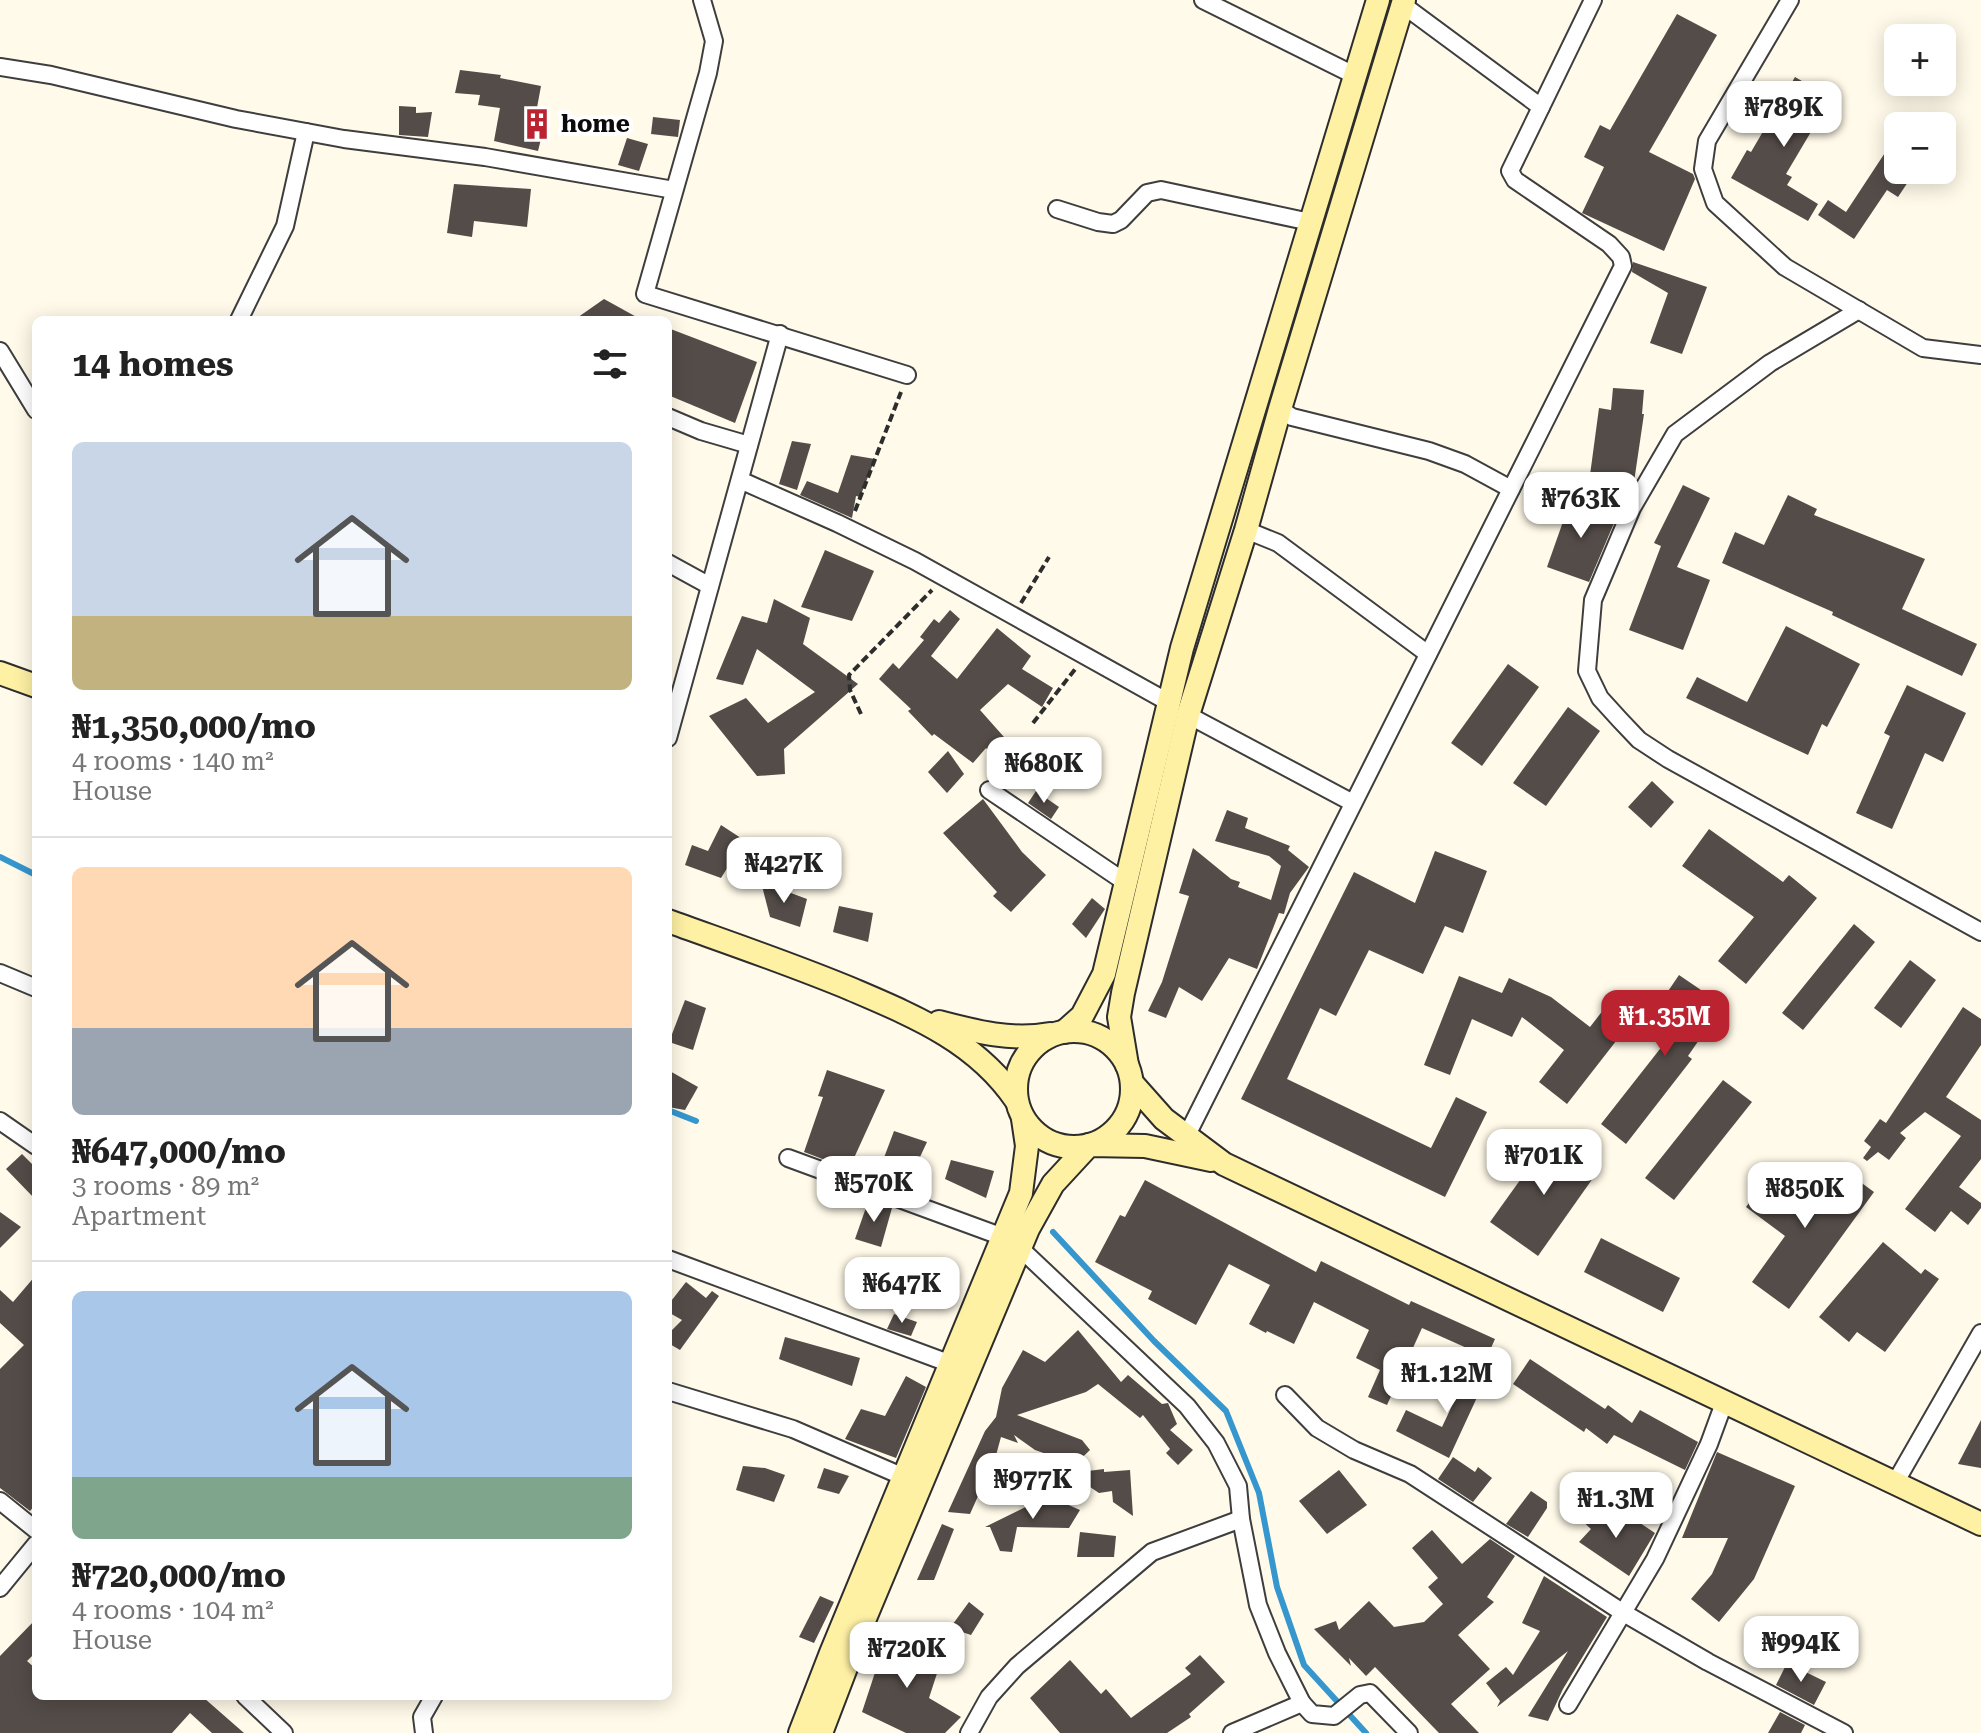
<!DOCTYPE html>
<meta charset="utf-8">
<style>
body{margin:0;font-family:"Roboto Serif",serif;background:#f2f2f2;color:#222;height:100vh;display:flex;flex-direction:column;font-size:30px;white-space:nowrap}
*{box-sizing:border-box;margin:0}
p{font-size:26px;color:#767676}
.icon{flex:none;width:44px;height:44px;fill:none;stroke:currentColor;stroke-width:2;stroke-linecap:round;stroke-linejoin:round}
.map{position:relative;flex:1;overflow:hidden}
.side{position:absolute;left:32px;top:316px;width:640px;height:1384px;display:flex;flex-direction:column;background:#fff;border-radius:12px;box-shadow:0 4px 20px #0003}
.side>*{flex:none}
.buttons{position:absolute;left:1884px;top:24px;display:grid;gap:16px}
.buttons a{display:grid;place-items:center;width:72px;height:72px;border-radius:12px;background:#fff;box-shadow:0 4px 20px #0003;font-size:40px}
.price{position:absolute;translate:-50% -68px;padding:0 18px;border-radius:16px;background:#fff;color:#222;font-size:26px;line-height:52px;filter:drop-shadow(0 2px 4px #0008)}
.price::after{content:'';position:absolute;left:50%;top:48px;width:24px;height:18px;margin-left:-12px;background:inherit;clip-path:polygon(0 0,100% 0,50% 100%)}
.price.on{background:#bb2331;color:#fff}
ul{padding:0;list-style:none}
li{display:grid;align-content:center;gap:16px;height:424px;padding:0 40px}
li+li{border-top:2px solid #e0e0e0}
li span{display:grid;place-items:center;height:248px;border-radius:12px;color:#555}
li>.icon{margin-inline-start:auto}
span .icon{width:144px;height:144px;fill:#fffc;stroke-width:1}
li b{font-size:34px}
h2{display:flex;justify-content:space-between;align-items:center;height:96px;padding:0 40px;font-size:34px}
.map>svg:first-child{display:block}
.lines{fill:none;stroke-linecap:round;stroke-linejoin:round}
.stream{stroke:#3597ce;stroke-width:6}
.building{fill:#544c48}
.street-casing{stroke:#3e3e3e;stroke-width:20}
.secondary-casing{stroke:#2d2d2d;stroke-width:26}
.path{stroke:#2d2d2d;stroke-width:4;stroke-dasharray:8 4;stroke-linecap:butt}
.street{stroke:#fff;stroke-width:16}
.secondary{stroke:#fff1a4;stroke-width:22}
.labels{text-anchor:middle;stroke-width:8;stroke-linejoin:round;paint-order:stroke}
.poi-label{font-size:24px;font-weight:bold;fill:#0b0b0b;stroke:#fff;text-anchor:start}
</style>
<div class="map">
<svg width="1981" height="1733" viewBox="0 0 1981 1733">
<rect width="100%" height="100%" fill="#fffae9"/>
<g class="lines">
<!-- stream -->
<g class="stream">
<polyline points="0,857 36,875"/>
<polyline points="668,1110 696,1121"/>
<polyline points="1053,1232 1154,1341 1226,1411 1259,1493 1277,1587 1304,1665 1366,1733"/>
</g>
</g>
<!-- building -->
<g class="building">
<polygon points="1677,14 1717,35 1649,152 1693,174 1695,179 1664,251 1582,213 1604,167 1584,157 1600,125 1610,130"/>
<polygon points="460,70 501,75 500,78 541,86 536,113 547,115 538,151 494,141 500,108 478,105 480,95 455,93"/>
<polygon points="1795,77 1831,98 1786,174 1792,177 1787,185 1818,204 1808,221 1731,178 1747,150 1751,152"/>
<polygon points="399,106 416,107 416,113 432,112 428,137 399,135"/>
<polygon points="653,117 680,120 678,137 651,134"/>
<polygon points="1898,133 1898,175 1908,182 1898,197 1887,190 1854,239 1818,215 1828,200 1846,212"/>
<polygon points="627,138 648,144 639,171 618,165"/>
<polygon points="454,184 531,189 527,227 474,221 472,237 447,233"/>
<polygon points="1633,262 1707,287 1682,354 1650,343 1668,293 1632,272"/>
<polygon points="604,299 642,320 574,320"/>
<polygon points="668,328 757,362 735,423 668,395"/>
<polygon points="1613,388 1644,390 1642,414 1644,414 1634,482 1590,475 1599,408 1611,410"/>
<polygon points="792,441 811,444 797,490 779,484"/>
<polygon points="851,455 875,459 860,497 856,496 852,518 800,495 807,481 838,493"/>
<polygon points="1683,485 1710,498 1677,567 1710,580 1683,650 1629,630 1661,546 1654,543"/>
<polygon points="1788,495 1817,509 1814,515 1925,559 1902,609 1977,644 1962,676 1832,615 1833,612 1722,563 1735,532 1764,545"/>
<polygon points="1571,499 1617,516 1589,582 1547,567"/>
<polygon points="825,550 874,571 852,621 801,607"/>
<polygon points="774,599 810,618 803,644 858,684 784,749 785,774 757,776 709,716 746,698 768,723 815,692 757,649 743,685 716,679 742,616 767,623"/>
<polygon points="950,610 960,619 931,656 957,679 997,628 1031,656 1022,669 1053,688 1042,707 1008,684 980,710 1019,754 1006,769 986,748 973,763 934,734 932,736 908,711 911,709 879,679 893,663 899,669 924,640 920,637 934,619 939,623"/>
<polygon points="1786,626 1860,664 1827,727 1822,724 1808,755 1686,698 1697,677 1747,702"/>
<polygon points="1508,664 1539,687 1482,766 1451,743"/>
<polygon points="1907,685 1966,713 1943,762 1925,753 1892,829 1856,813 1890,736 1884,733"/>
<polygon points="1568,707 1600,731 1546,806 1513,783"/>
<polygon points="1038,738 1068,759 1052,781 1023,760"/>
<polygon points="948,751 964,774 947,793 928,772"/>
<polygon points="1652,781 1674,802 1651,828 1628,807"/>
<polygon points="1036,791 1059,807 1051,819 1028,803"/>
<polygon points="983,799 1022,852 1046,875 1011,912 993,896 997,892 943,833"/>
<polygon points="1227,810 1248,818 1245,828 1290,846 1288,850 1309,867 1290,893 1284,914 1279,913 1257,969 1229,958 1202,1001 1179,987 1166,1018 1148,1011 1162,982 1189,896 1179,893 1193,848 1231,879 1240,882 1238,887 1271,900 1281,866 1269,856 1215,841"/>
<polygon points="721,825 747,842 739,856 736,854 721,878 685,865 692,845 708,851"/>
<polygon points="1709,829 1783,882 1789,875 1817,898 1746,984 1718,961 1754,917 1682,866"/>
<polygon points="1435,851 1487,871 1463,933 1445,926 1423,974 1369,950 1336,1016 1320,1008 1287,1079 1431,1148 1456,1097 1487,1112 1445,1197 1241,1099 1354,872 1415,903"/>
<polygon points="761,882 807,899 800,927 770,917"/>
<polygon points="1092,898 1105,909 1086,938 1072,924"/>
<polygon points="839,906 873,913 868,942 833,932"/>
<polygon points="1854,924 1875,942 1803,1030 1782,1013"/>
<polygon points="1910,960 1936,980 1901,1028 1874,1008"/>
<polygon points="1679,975 1723,1005 1688,1056 1692,1059 1626,1144 1601,1124 1678,1026 1673,1023 1676,1018 1658,1006"/>
<polygon points="1459,976 1502,993 1509,978 1551,997 1590,1027 1611,1000 1634,1018 1567,1104 1539,1082 1564,1050 1522,1017 1512,1037 1472,1019 1450,1075 1424,1065"/>
<polygon points="685,1000 706,1008 693,1050 669,1042"/>
<polygon points="1963,1007 1981,1019 1981,1045 1946,1097 1981,1120 1981,1159 1959,1187 1981,1203 1981,1208 1968,1225 1951,1211 1935,1232 1905,1209 1961,1136 1925,1112 1900,1133 1906,1138 1889,1160 1878,1152 1867,1161 1863,1158 1871,1147 1864,1141 1880,1119 1886,1123"/>
<polygon points="668,1070 698,1087 685,1110 668,1107"/>
<polygon points="827,1070 885,1090 849,1169 804,1152 823,1097 818,1096"/>
<polygon points="1723,1080 1752,1102 1674,1200 1645,1178"/>
<polygon points="894,1131 927,1142 906,1187 876,1179"/>
<polygon points="1551,1137 1598,1171 1538,1256 1490,1222"/>
<polygon points="22,1154 36,1168 36,1200 6,1169"/>
<polygon points="951,1160 994,1171 986,1198 945,1179"/>
<polygon points="1837,1165 1874,1192 1789,1309 1752,1282 1785,1236 1746,1207 1770,1175 1809,1204"/>
<polygon points="1145,1180 1316,1272 1321,1261 1409,1305 1411,1301 1495,1339 1487,1357 1422,1328 1387,1405 1368,1397 1380,1370 1356,1358 1369,1330 1314,1302 1294,1344 1267,1331 1266,1333 1249,1324 1270,1285 1229,1264 1196,1325 1148,1299 1152,1291 1095,1262 1120,1215 1125,1217"/>
<polygon points="869,1199 892,1208 881,1247 855,1239"/>
<polygon points="0,1212 21,1227 0,1248"/>
<polygon points="1601,1238 1680,1278 1663,1312 1584,1272"/>
<polygon points="1883,1242 1921,1274 1925,1269 1939,1279 1885,1352 1857,1332 1849,1342 1819,1317"/>
<polygon points="36,1275 36,1504 30,1511 0,1488 0,1369 24,1345 0,1323 0,1290 13,1302"/>
<polygon points="686,1282 706,1298 712,1291 719,1296 680,1350 668,1343 668,1334 682,1320 668,1312 668,1305"/>
<polygon points="894,1314 917,1322 911,1336 887,1329"/>
<polygon points="1078,1330 1121,1382 1128,1375 1162,1404 1168,1403 1177,1424 1170,1430 1193,1450 1178,1465 1166,1453 1170,1449 1143,1415 1140,1418 1098,1384 1086,1392 1017,1415 1082,1440 1090,1450 1067,1472 1054,1462 1058,1458 1035,1450 1014,1435 1018,1443 1001,1437 990,1477 987,1476 970,1514 948,1512 985,1431 996,1417 1002,1388 1023,1350 1045,1362"/>
<polygon points="785,1337 860,1358 852,1386 779,1359"/>
<polygon points="1474,1359 1491,1367 1449,1458 1396,1431 1406,1410 1442,1427"/>
<polygon points="1530,1359 1605,1409 1608,1405 1632,1423 1640,1410 1698,1442 1685,1470 1614,1435 1607,1444 1586,1428 1584,1432 1513,1384"/>
<polygon points="906,1376 926,1387 896,1458 845,1439 861,1409 885,1416"/>
<polygon points="1981,1420 1981,1468 1958,1464"/>
<polygon points="1717,1452 1795,1486 1754,1579 1719,1622 1691,1599 1712,1574 1728,1538 1682,1538"/>
<polygon points="1453,1457 1475,1472 1478,1467 1492,1478 1473,1502 1438,1479"/>
<polygon points="743,1466 765,1468 785,1475 774,1502 736,1490"/>
<polygon points="824,1468 849,1476 839,1494 817,1488"/>
<polygon points="1104,1469 1104,1472 1130,1470 1133,1516 1113,1502 1112,1491 1099,1493 1087,1485 1088,1471"/>
<polygon points="1339,1470 1367,1505 1327,1534 1299,1501"/>
<polygon points="1531,1491 1547,1502 1547,1508 1528,1537 1506,1524"/>
<polygon points="1048,1496 1080,1510 1069,1528 1017,1527 1012,1552 1000,1551 990,1527 985,1527"/>
<polygon points="1591,1506 1619,1530 1628,1515 1655,1533 1629,1576 1579,1542 1591,1529 1579,1518"/>
<polygon points="942,1524 954,1529 934,1580 917,1580"/>
<polygon points="1432,1530 1462,1564 1490,1539 1515,1556 1487,1597 1494,1602 1458,1635 1490,1669 1451,1704 1479,1733 1439,1733 1375,1667 1366,1676 1349,1658 1351,1666 1314,1629 1336,1621 1339,1630 1369,1601 1394,1627 1424,1622 1443,1604 1428,1587 1438,1578 1412,1548"/>
<polygon points="1080,1532 1116,1536 1114,1557 1077,1557"/>
<polygon points="1544,1576 1607,1617 1563,1689 1548,1721 1528,1716 1568,1651 1497,1707 1500,1701 1486,1683 1506,1667 1513,1675 1540,1631 1522,1623"/>
<polygon points="820,1596 834,1602 814,1643 799,1637"/>
<polygon points="969,1602 984,1614 971,1635 950,1628"/>
<polygon points="36,1619 36,1652 27,1661 36,1669 36,1696 206,1696 204,1698 244,1733 212,1733 190,1713 172,1733 0,1733 0,1656"/>
<polygon points="889,1630 941,1661 929,1698 961,1717 945,1733 906,1733 862,1712"/>
<polygon points="1200,1655 1225,1682 1189,1714 1191,1717 1167,1733 1060,1733 1030,1698 1070,1660 1101,1694 1106,1689 1131,1718 1191,1674 1185,1668"/>
<polygon points="1787,1663 1826,1682 1814,1705 1776,1685"/>
<polygon points="1780,1712 1805,1725 1801,1733 1768,1733"/>
</g>
<g class="lines">
<defs>
<g id="street">
<polyline points="702,0 714,41 708,73 645,294 907,375"/>
<polyline points="1203,0 1354,75"/>
<polyline points="1790,0 1707,141 1703,169 1715,203 1785,267 1923,348 1981,355"/>
<polyline points="1403,5 1541,107"/>
<polyline points="0,67 51,75 236,119 344,139 485,157 674,190"/>
<polyline points="1057,209 1098,222 1113,224 1121,220 1147,193 1161,190 1310,222"/>
<polyline points="1859,310 1770,363 1675,434 1632,508 1593,600 1587,671 1600,698 1620,720 1639,740 1668,759 1981,932"/>
<polyline points="239,320 285,226 306,132"/>
<polyline points="0,351 36,410"/>
<polyline points="1280,409 1292,417 1429,451 1465,464 1511,489"/>
<polyline points="668,417 701,431 749,445"/>
<polyline points="740,480 837,523 915,561 1168,702"/>
<polyline points="1246,530 1278,543 1428,654"/>
<polyline points="668,563 710,586"/>
<polyline points="1188,715 1353,803"/>
<polyline points="668,738 780,334"/>
<polyline points="989,790 1125,882"/>
<polyline points="0,973 36,988"/>
<polyline points="0,1121 36,1146"/>
<polyline points="1186,1137 1623,266 1621,257 1609,244 1515,180 1510,171 1593,0"/>
<polyline points="788,1158 1003,1237"/>
<polyline points="1021,1249 1187,1406 1216,1443 1238,1486 1241,1519 1258,1605 1277,1653 1302,1703 1232,1733"/>
<polyline points="668,1259 951,1364"/>
<polyline points="668,1391 793,1429 904,1477"/>
<polyline points="1285,1395 1317,1428 1354,1450 1410,1474 1622,1612 1708,1662 1844,1733"/>
<polyline points="1895,1483 1981,1333"/>
<polyline points="0,1501 36,1530"/>
<polyline points="0,1588 36,1544"/>
<polyline points="245,1696 284,1733"/>
<polyline points="1302,1703 1312,1714 1334,1716 1360,1695 1370,1693 1409,1733"/>
<polyline points="1568,1705 1655,1559 1709,1444 1724,1403"/>
<polyline points="424,1733 422,1717 434,1696"/>
<polyline points="969,1733 989,1697 1017,1666 1152,1552 1241,1519"/>
</g>
<g id="secondary">
<polyline points="0,673 36,686"/>
<path d="M668 921C729 943 791 964 851 989 914 1016 976 1041 1016 1100"/>
<path d="M939 1022C977 1032 1011 1041 1050 1034"/>
<circle cx="1074" cy="1089" r="58"/>
<polyline points="1064,1032 1082,1016 1104,974 1182,648 1378,0"/>
<polyline points="1127,1065 1119,1017 1123,993 1188,715 1246,530 1280,409 1404,0"/>
<polyline points="1132,1083 1164,1119 1224,1164 1981,1524"/>
<polyline points="800,1733 831,1653 1021,1193 1027,1146 1023,1119"/>
<polyline points="821,1733 863,1623 1028,1229 1053,1184 1089,1145 1145,1146 1211,1160"/>
</g>
</defs>
<!-- street casing -->
<use href="#street" class="street-casing"/>
<!-- secondary casing -->
<use href="#secondary" class="secondary-casing"/>
<!-- path -->
<g class="path">
<polyline points="855,511 901,392"/>
<polyline points="1021,603 1049,557"/>
<polyline points="861,714 850,690 849,675 932,590"/>
<polyline points="1033,723 1076,668"/>
</g>
<!-- street -->
<use href="#street" class="street"/>
<!-- secondary -->
<use href="#secondary" class="secondary"/>
</g>
<!-- icons -->
<defs>
<symbol id="building-bare" viewBox="-9 -9 18 18"><path d="M-4-6H4V6H1V3H-1V6H-4ZM-2.5-4.3h1.7v1.8h-1.7ZM.8-4.3h1.7v1.8H.8ZM-2.5-1h1.7V.8h-1.7ZM.8-1h1.7V.8H.8Z" fill="#bb2331" stroke="#fff" stroke-width="2.5" paint-order="stroke"/></symbol>
</defs>
<g fill-rule="evenodd">
<use href="#building-bare" x="515" y="102" width="44" height="44"/>
</g>
<g class="labels">
<!-- poi labels -->
<g class="poi-label">
<text x="561" y="132">home</text>
</g>
</g>
</svg>
<div class="buttons">
<a>+</a>
<a>−</a>
</div>
<b class="price" style="left:1784px;top:149px">₦789K</b>
<b class="price" style="left:1581px;top:540px">₦763K</b>
<b class="price" style="left:1044px;top:805px">₦680K</b>
<b class="price" style="left:784px;top:905px">₦427K</b>
<b class="price on" style="left:1665px;top:1058px">₦1.35M</b>
<b class="price" style="left:1544px;top:1197px">₦701K</b>
<b class="price" style="left:874px;top:1224px">₦570K</b>
<b class="price" style="left:1805px;top:1230px">₦850K</b>
<b class="price" style="left:902px;top:1325px">₦647K</b>
<b class="price" style="left:1447px;top:1415px">₦1.12M</b>
<b class="price" style="left:1033px;top:1521px">₦977K</b>
<b class="price" style="left:1616px;top:1540px">₦1.3M</b>
<b class="price" style="left:1801px;top:1684px">₦994K</b>
<b class="price" style="left:907px;top:1690px">₦720K</b>
<section class="side">
<h2>14 homes<svg class="icon" aria-label="filters" viewBox="0 0 24 24"><path d="M4 7h16M4 17h16"/><circle cx="9" cy="7" r="2"/><circle cx="15" cy="17" r="2"/></svg></h2>
<ul>
<li><span style="background:linear-gradient(#c9d6e8 70%,#c2b280 0)"><svg class="icon" aria-label="home" viewBox="0 0 24 24"><path d="M3 11l9-7 9 7M6 9v11h12V9"/></svg></span><div><b>₦1,350,000/mo</b><p>4 rooms · 140 m²</p><p>House</p></div></li>
<li><span style="background:linear-gradient(#ffd9b3 65%,#9aa5b1 0)"><svg class="icon" aria-label="home" viewBox="0 0 24 24"><path d="M3 11l9-7 9 7M6 9v11h12V9"/></svg></span><div><b>₦647,000/mo</b><p>3 rooms · 89 m²</p><p>Apartment</p></div></li>
<li><span style="background:linear-gradient(#a9c7e8 75%,#7fa58c 0)"><svg class="icon" aria-label="home" viewBox="0 0 24 24"><path d="M3 11l9-7 9 7M6 9v11h12V9"/></svg></span><div><b>₦720,000/mo</b><p>4 rooms · 104 m²</p><p>House</p></div></li>
</ul>
</section>
</div>
